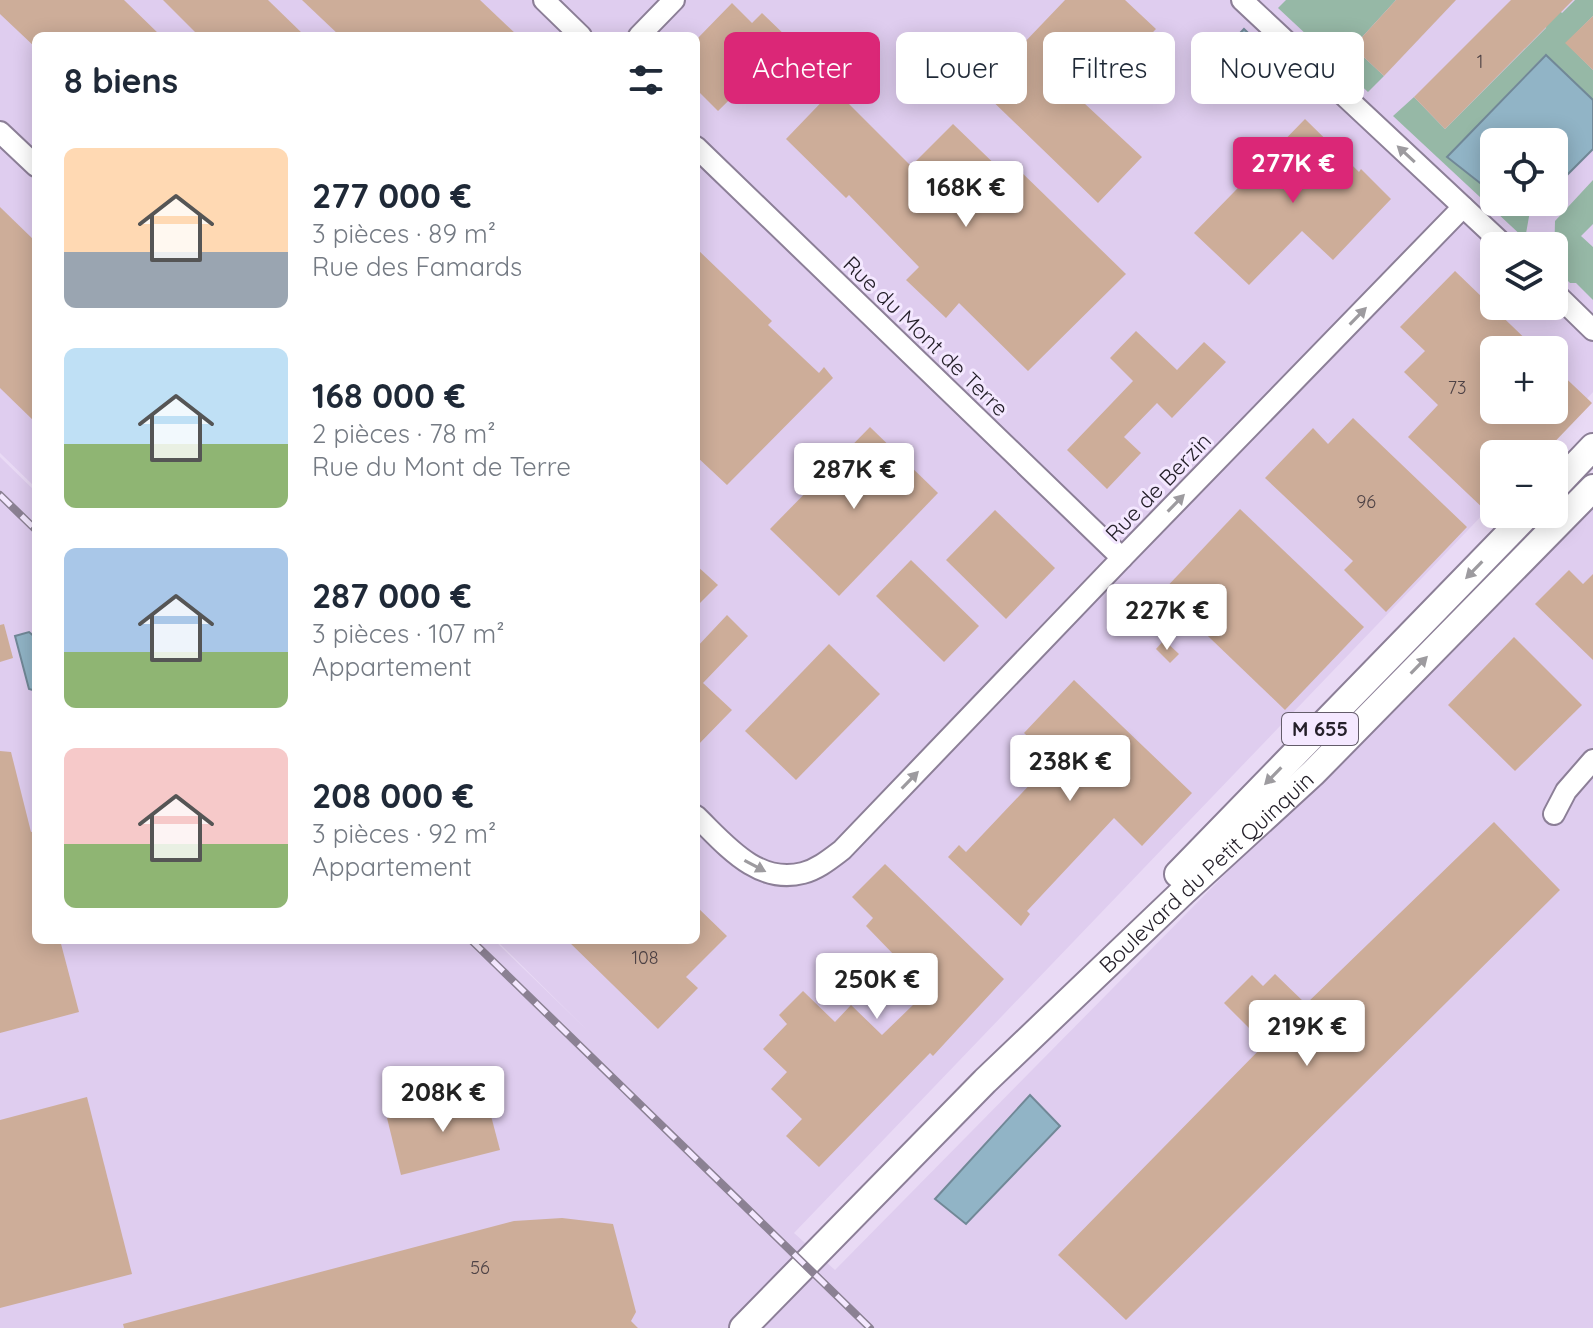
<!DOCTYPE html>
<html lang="fr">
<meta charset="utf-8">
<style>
body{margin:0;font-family:Quicksand,sans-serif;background:#f6f6f7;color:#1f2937;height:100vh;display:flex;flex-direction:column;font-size:30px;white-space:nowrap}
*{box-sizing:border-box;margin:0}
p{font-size:26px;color:#747a83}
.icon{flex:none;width:44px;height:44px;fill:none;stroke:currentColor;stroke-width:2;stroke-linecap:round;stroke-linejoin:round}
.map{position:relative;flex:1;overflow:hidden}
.drawer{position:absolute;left:32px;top:32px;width:668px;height:912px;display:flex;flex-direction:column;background:#fff;border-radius:12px;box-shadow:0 4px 20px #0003}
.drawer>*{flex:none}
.guide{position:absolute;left:724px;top:32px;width:748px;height:72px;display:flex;gap:16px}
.buttons{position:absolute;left:1480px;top:128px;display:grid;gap:16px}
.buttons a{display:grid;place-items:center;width:88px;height:88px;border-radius:12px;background:#fff;box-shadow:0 4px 20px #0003;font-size:40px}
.price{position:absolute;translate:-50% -68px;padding:0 18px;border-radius:8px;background:#fff;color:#222;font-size:26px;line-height:52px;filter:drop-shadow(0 2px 4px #0008)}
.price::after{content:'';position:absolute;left:50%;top:48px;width:24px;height:18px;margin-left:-12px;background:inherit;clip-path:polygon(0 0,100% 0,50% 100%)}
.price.on{background:#db2777;color:#fff}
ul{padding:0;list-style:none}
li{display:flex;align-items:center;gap:24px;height:200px;padding:0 32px}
li span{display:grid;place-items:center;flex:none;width:224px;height:160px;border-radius:12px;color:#555}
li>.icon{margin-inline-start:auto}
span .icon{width:96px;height:96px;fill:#fffc;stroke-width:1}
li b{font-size:34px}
h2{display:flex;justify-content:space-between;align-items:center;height:96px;padding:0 32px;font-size:34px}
.chip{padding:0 28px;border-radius:12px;background:#fff;box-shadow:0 4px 20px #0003;font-size:28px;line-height:72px}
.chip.on{background:#db2777;color:#fff}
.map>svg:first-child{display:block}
.built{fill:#dfcdef;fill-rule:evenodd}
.green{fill:#96b8a6}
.water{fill:#91b4c6;stroke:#718897;stroke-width:2}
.building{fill:#cdad99}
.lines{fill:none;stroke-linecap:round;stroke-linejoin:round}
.minor-casing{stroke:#8c7f97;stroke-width:24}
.major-casing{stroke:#8c7f97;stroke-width:30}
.minor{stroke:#fff;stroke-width:20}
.major{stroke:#fff;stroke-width:26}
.rail-casing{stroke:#8b8193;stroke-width:8}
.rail{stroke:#f4e8ff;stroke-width:5;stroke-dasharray:15;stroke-linecap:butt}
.oneway{fill:#9d9b9f}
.labels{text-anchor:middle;stroke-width:6;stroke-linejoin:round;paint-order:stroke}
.number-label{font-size:18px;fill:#4f4346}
.shield{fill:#f4e8ff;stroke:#635c6a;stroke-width:2}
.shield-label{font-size:20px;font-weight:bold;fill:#25202a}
.street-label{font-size:22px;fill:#25202a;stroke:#f4e8ff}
</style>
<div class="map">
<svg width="1593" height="1328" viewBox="0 0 1593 1328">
<rect width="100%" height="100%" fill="#e9daf5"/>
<!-- built -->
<path class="built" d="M0 0H1593V392L1537 454H1494L1491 506 794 1233 835 1270 1593 501V1328H0V457L36 492V940H494L590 1033 496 940H696V36H36V488L0 453ZM1494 142H1554V202H1494ZM1494 246H1554V306H1494ZM1494 350H1554V410H1494Z"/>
<!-- green -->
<g class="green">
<polygon points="1286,0 1396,0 1353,47 1384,76 1368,92 1278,8"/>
<polygon points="1549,0 1562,13 1575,0 1593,0 1593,16 1566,43 1593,70 1593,100 1545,55 1447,157 1494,194 1494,202 1512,202 1530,211 1525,239 1393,116 1414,97 1445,129 1546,28"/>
<polygon points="1593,180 1593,224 1581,236 1593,247 1593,300 1576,283 1570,283 1554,267 1555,221"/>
</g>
<!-- water -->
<g class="water">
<polygon points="1244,29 1262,46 1216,93 1199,76"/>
<polygon points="1546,55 1593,100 1593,149 1554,188 1554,142 1494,142 1494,194 1447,157"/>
<polygon points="29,632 36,638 36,691 29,689 15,636"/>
<polygon points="1030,1095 1060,1126 966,1224 935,1199"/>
</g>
<!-- building -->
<g class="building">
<polygon points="0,0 124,0 161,36 36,36 36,48 0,14"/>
<polygon points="163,0 268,0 305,36 199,36"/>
<polygon points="302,0 480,0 518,36 340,36"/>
<polygon points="1065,0 1125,0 1156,29 1084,103 1142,157 1098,203 980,89"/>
<polygon points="1396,0 1456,0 1384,76 1353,47"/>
<polygon points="1511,0 1573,0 1445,129 1414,97"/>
<polygon points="732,3 752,23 762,13 790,40 718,111 696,89 696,40"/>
<polygon points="1593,16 1593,70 1565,43"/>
<polygon points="834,89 911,166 953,124 1006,175 1015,166 1126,274 1028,371 959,303 946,318 906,280 919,267 849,195 846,198 786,139"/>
<polygon points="1305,119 1359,172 1361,169 1391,199 1333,260 1302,231 1249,285 1194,233"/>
<polygon points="0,207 36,242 36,423 0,388"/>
<polygon points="696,248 772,321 768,325 819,373 824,367 833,378 727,485 696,456"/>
<polygon points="1455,271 1537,350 1494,350 1494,410 1554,410 1554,367 1592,403 1543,454 1494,454 1494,505 1487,512 1408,437 1438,405 1404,372 1425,351 1400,327"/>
<polygon points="1136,331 1177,370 1204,342 1226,362 1172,418 1157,403 1124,437 1141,453 1107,489 1067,450 1133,381 1110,358"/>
<polygon points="1353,418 1467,527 1386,612 1344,570 1353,561 1265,478 1313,428 1328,444"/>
<polygon points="870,427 938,493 839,596 770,529"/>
<polygon points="1240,509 1364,627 1285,710 1162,592"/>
<polygon points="995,510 1055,568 1006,619 946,560"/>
<polygon points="911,560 979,626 944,662 876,596"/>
<polygon points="696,565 718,585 696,607"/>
<polygon points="1569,570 1583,584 1593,574 1593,660 1535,604"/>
<polygon points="727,615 748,636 703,683 732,710 696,747 696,648"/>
<polygon points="4,624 13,658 0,662 0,625"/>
<polygon points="1514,637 1582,705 1515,771 1448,705"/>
<polygon points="1164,640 1179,654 1170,663 1156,649"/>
<polygon points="829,644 880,694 796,780 745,731"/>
<polygon points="1074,680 1192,793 1142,846 1114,818 1027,911 1030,914 1021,926 948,857 959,845 966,852 1053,760 1024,733"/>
<polygon points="0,751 11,752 31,832 36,831 36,940 60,940 79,1012 0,1033"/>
<polygon points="1494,822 1560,890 1126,1320 1058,1255 1265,1044 1224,1003 1252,975 1263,986 1275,974 1306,1004"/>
<polygon points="885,864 1004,979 933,1056 930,1053 819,1167 786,1136 802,1119 771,1089 787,1072 763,1049 787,1024 779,1015 803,991 835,1022 851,1005 882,1035 913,1005 881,974 897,958 866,926 873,918 852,897"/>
<polygon points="696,906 727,936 686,977 698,988 658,1029 567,940 696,940"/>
<polygon points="485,1093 500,1150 401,1175 387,1118"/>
<polygon points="87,1097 132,1274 0,1308 0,1120"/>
<polygon points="562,1218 613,1224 636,1312 631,1321 638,1328 124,1328 123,1324 514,1221"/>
</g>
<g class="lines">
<defs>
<g id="minor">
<polyline points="544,0 581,36"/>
<polyline points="1242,0 1505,246"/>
<polyline points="639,36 674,0"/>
<polyline points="0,132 36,166"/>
<polyline points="696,147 1122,558"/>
<polyline points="1554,292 1593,330"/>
<polyline points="1554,814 1566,791 1593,760"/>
<path d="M696 816C725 844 757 885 803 873 818 869 830 859 842 850L1122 558 1463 207"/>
</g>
<g id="major">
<polyline points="1554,488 1593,447"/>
<polyline points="1178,874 1528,514"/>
<path id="s1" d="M743 1328 985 1081 1183 892 1313 773 1593 488"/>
</g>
</defs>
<!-- minor casing -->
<use href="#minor" class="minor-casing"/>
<!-- major casing -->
<use href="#major" class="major-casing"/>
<!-- minor -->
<use href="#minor" class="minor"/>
<!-- major -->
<use href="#major" class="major"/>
<defs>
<g id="rail">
<polyline points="0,495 36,530"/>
<polyline points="471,940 870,1328"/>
</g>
</defs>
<!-- rail casing -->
<use href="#rail" class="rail-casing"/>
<!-- rail -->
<use href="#rail" class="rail"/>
</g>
<!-- one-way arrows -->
<defs><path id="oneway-solid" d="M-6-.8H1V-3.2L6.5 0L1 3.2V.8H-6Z" transform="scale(2)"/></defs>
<g class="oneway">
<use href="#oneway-solid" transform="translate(1406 154) rotate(-137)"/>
<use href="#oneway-solid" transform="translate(1358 316) rotate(-46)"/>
<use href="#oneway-solid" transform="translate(1176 503) rotate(-46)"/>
<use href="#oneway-solid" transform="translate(1474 570) rotate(134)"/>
<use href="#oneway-solid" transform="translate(1419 665) rotate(-46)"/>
<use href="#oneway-solid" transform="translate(1273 776) rotate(134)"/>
<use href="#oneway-solid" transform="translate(910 780) rotate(-46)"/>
<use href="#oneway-solid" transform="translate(755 866) rotate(28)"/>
</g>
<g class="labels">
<!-- number labels -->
<g class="number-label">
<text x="1480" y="68">1</text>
<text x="1457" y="394">73</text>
<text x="1366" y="508">96</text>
<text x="645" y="964">108</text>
<text x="480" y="1274">56</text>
</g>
<!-- shield labels -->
<rect class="shield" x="1282" y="713" width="76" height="32" rx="6"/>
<g class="shield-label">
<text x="1320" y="736">M 655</text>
</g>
<!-- street labels -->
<g class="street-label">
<text transform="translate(926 336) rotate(44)" y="8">Rue du Mont de Terre</text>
<text transform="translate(1158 487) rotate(-46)" y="8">Rue de Berzin</text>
<text dy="8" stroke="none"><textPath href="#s1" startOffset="650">Boulevard du Petit Quinquin</textPath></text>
</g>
</g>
</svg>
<div class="buttons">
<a><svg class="icon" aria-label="locate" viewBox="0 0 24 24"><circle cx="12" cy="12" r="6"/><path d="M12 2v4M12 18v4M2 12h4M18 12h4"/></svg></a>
<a><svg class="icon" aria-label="layers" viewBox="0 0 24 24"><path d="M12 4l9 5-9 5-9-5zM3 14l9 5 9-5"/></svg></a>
<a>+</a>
<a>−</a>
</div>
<b class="price on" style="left:1293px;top:205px">277K €</b>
<b class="price" style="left:966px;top:229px">168K €</b>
<b class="price" style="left:854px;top:511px">287K €</b>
<b class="price" style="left:1167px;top:652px">227K €</b>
<b class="price" style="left:1070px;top:803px">238K €</b>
<b class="price" style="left:877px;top:1021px">250K €</b>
<b class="price" style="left:1307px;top:1068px">219K €</b>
<b class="price" style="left:443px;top:1134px">208K €</b>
<div class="guide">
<a class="chip on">Acheter</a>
<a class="chip">Louer</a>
<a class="chip">Filtres</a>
<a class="chip">Nouveau</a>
</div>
<section class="drawer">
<h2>8 biens<svg class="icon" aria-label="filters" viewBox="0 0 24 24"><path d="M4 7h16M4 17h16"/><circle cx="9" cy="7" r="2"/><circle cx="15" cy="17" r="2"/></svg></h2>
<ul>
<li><span style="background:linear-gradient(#ffd9b3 65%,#9aa5b1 0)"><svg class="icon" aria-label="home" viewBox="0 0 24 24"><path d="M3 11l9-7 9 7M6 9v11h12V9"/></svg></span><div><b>277 000 €</b><p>3 pièces · 89 m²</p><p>Rue des Famards</p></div></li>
<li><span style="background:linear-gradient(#bfe0f5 60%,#8fb573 0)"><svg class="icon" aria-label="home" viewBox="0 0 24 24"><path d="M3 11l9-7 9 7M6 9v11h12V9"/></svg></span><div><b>168 000 €</b><p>2 pièces · 78 m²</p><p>Rue du Mont de Terre</p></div></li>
<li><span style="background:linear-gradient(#a9c7e8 65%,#8fb573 0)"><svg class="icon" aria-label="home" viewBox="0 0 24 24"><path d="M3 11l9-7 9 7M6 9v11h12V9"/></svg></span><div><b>287 000 €</b><p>3 pièces · 107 m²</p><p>Appartement</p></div></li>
<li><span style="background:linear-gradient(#f6c9c9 60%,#8fb573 0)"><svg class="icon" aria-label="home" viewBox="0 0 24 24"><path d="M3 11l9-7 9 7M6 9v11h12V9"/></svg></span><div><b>208 000 €</b><p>3 pièces · 92 m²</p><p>Appartement</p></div></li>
</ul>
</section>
</div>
